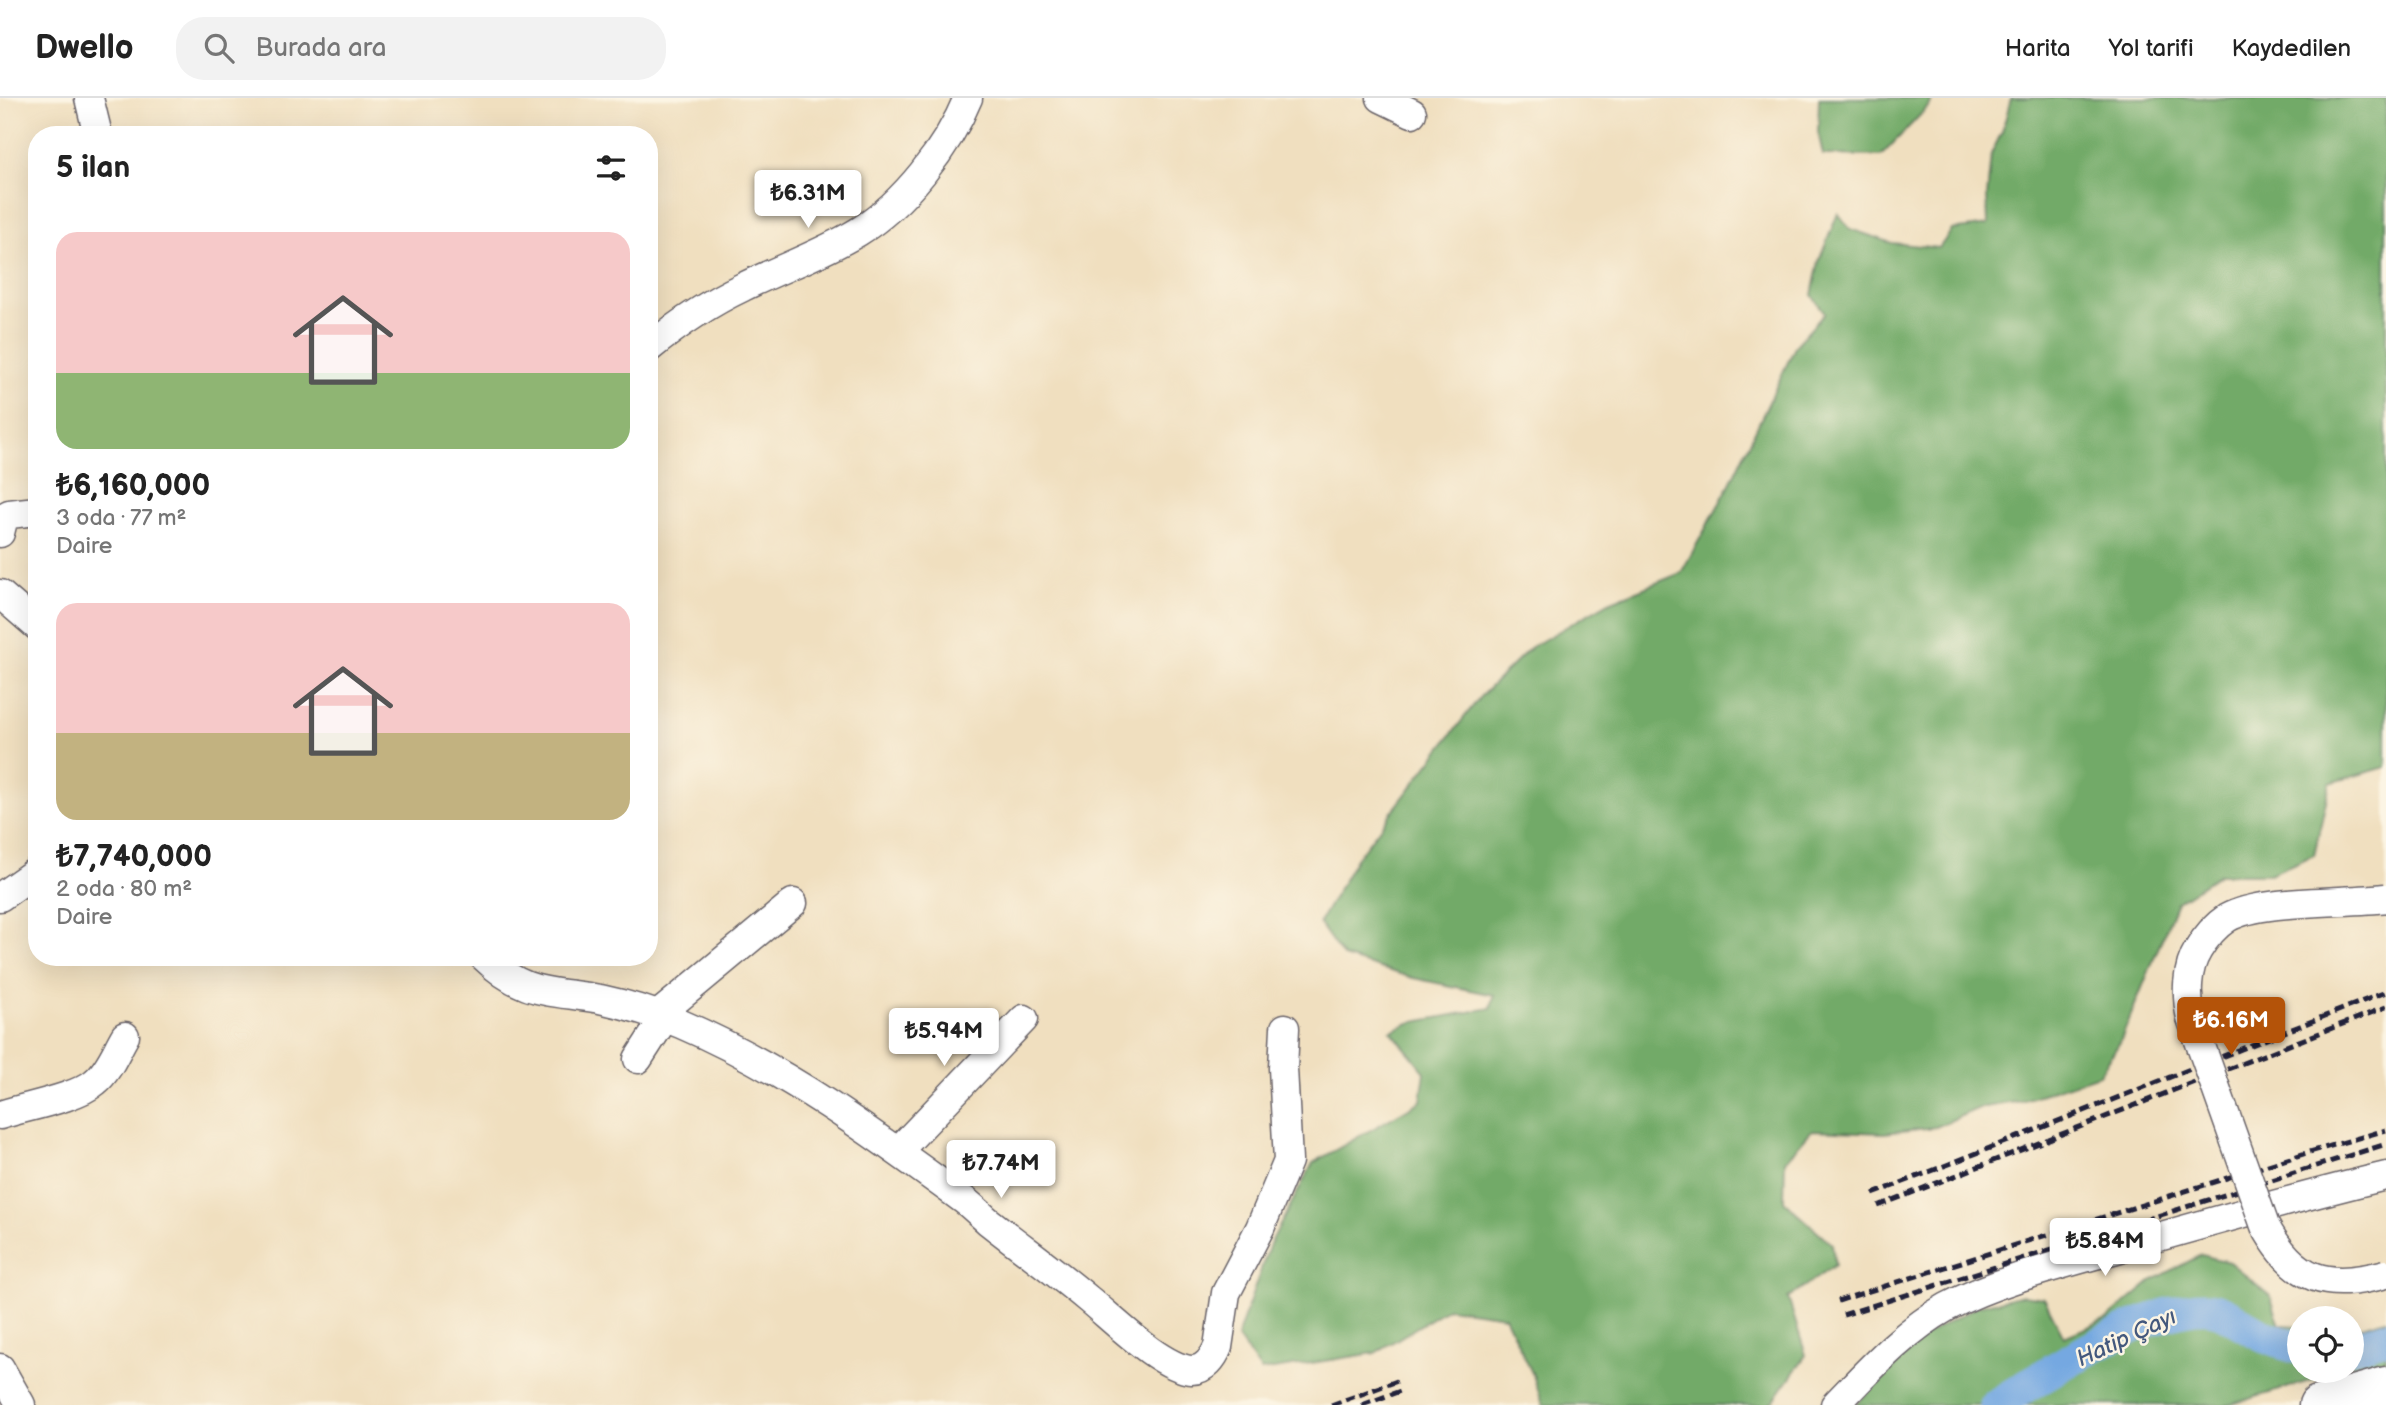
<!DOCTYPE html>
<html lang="tr">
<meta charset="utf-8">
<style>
body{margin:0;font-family:"Balsamiq Sans",sans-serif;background:#f2f2f2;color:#222;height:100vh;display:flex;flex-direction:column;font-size:26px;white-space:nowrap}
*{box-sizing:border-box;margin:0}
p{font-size:23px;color:#767676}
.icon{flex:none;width:38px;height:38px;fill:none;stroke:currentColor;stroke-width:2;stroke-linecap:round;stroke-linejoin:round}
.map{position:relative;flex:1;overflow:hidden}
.panel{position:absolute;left:28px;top:28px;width:630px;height:840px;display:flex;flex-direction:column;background:#fff;border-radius:28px;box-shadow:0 7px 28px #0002}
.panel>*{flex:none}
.fabs{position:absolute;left:2287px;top:1208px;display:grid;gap:14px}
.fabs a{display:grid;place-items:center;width:77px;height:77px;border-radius:50%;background:#fff;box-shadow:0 7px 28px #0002;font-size:35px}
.price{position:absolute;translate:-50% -60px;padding:0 16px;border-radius:7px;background:#fff;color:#222;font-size:23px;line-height:46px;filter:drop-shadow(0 2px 4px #0008)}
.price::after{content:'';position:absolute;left:50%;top:42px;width:21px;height:16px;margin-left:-10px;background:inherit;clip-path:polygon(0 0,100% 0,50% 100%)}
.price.current{background:#b45309;color:#fff}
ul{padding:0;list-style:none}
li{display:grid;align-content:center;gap:14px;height:371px;padding:0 28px}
li span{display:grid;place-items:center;height:217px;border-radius:21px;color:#555}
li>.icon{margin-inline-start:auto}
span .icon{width:126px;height:126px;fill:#fffc;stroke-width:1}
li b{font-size:30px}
h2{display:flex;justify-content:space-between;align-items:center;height:84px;padding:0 28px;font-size:30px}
header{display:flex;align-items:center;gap:42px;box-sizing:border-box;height:98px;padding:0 35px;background:#fff;border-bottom:2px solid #e0e0e0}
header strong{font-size:33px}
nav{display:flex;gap:38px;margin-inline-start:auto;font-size:24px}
.search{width:490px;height:63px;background:#f2f2f2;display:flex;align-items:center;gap:18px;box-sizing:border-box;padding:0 24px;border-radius:28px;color:#767676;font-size:26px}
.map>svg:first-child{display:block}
.forest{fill:#72aa67;stroke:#4a6651;stroke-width:2}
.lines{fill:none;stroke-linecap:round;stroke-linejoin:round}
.river{stroke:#74a8e1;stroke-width:33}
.minor-casing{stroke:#6a6469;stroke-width:31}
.highway-casing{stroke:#6a6469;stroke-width:41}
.minor{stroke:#fff;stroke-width:28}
.highway{stroke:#fff;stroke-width:38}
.rail{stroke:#22223b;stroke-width:5;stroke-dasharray:10 5;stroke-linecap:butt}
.minor-bridge-casing{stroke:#6a6469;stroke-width:31;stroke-linecap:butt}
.minor-bridge{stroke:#fff;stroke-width:28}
.labels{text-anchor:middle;stroke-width:5;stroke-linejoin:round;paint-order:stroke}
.water-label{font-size:23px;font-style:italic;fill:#43587d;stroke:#fcf5e5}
</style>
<header>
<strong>Dwello</strong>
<div class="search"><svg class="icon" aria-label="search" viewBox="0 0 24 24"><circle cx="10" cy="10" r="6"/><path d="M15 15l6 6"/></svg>Burada ara</div>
<nav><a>Harita</a><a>Yol tarifi</a><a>Kaydedilen</a></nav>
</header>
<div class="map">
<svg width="2386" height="1307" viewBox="0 0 2386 1307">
<rect width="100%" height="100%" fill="#fcf5e5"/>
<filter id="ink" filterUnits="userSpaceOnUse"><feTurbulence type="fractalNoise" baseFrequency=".0143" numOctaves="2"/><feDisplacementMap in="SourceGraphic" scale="14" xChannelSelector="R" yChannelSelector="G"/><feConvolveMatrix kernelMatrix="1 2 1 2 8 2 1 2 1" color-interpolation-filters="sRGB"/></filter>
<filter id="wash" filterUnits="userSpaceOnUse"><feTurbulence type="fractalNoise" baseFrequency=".00686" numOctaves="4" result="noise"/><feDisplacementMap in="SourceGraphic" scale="28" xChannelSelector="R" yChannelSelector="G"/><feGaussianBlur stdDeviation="1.57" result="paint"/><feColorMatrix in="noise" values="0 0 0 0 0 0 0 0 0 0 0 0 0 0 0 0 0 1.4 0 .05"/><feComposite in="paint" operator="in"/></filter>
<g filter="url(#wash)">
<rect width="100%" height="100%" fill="#f0dfbf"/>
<!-- forest -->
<g class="forest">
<polygon points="1819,0 1932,0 1928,9 1881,58 1823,57 1818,34"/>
<polygon points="2011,0 2386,0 2386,669 2330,685 2314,757 2270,776 2219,776 2177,804 2120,944 2099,977 2021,1003 1979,1010 1936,1029 1884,1035 1812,1032 1785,1063 1784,1103 1832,1146 1835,1167 1788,1200 1806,1257 1774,1302 1767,1307 1543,1307 1533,1277 1505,1218 1448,1210 1375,1255 1261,1273 1237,1239 1270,1146 1313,1065 1421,1003 1425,974 1391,933 1409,925 1491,910 1494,897 1413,880 1343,859 1319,825 1356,761 1480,599 1530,550 1609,504 1681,475 1728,390 1796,247 1825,215 1812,197 1819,163 1838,115 1850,131 1892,145 1939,150 1952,132 1988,127 1987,99 1991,56 2002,34"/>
<polygon points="2201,1157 2229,1164 2270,1197 2280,1227 2299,1228 2300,1272 2347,1272 2229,1307 1855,1307 1924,1238 1977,1208 2023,1197 2044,1200 2064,1239 2107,1221 2153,1182"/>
<polygon points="2386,1221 2386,1261 2352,1271 2352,1231"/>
</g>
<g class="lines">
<!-- river -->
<g class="river">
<polyline points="2352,1249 2386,1239"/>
<path d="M1996 1307C2040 1279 2167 1196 2218 1212 2226 1214 2234 1221 2241 1225 2261 1237 2277 1245 2300 1250"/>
</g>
</g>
</g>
<g filter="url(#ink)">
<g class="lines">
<defs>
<g id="minor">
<polyline points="89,0 98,37"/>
<polyline points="1381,0 1412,15"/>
<path d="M649 250C678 226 709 205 743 189 781 170 822 156 858 134 904 106 948 49 968 0"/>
<polyline points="0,435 4,419 9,416 37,413"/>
<polyline points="0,496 37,528"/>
<polyline points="0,799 37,773"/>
<path d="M484 859C524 898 549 892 600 901 628 907 655 915 681 926 784 970 874 1036 964 1102 972 1108 980 1116 988 1123 1021 1149 1056 1174 1088 1201 1113 1221 1161 1270 1192 1272 1205 1272 1214 1259 1218 1249L1226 1195 1260 1130 1288 1063 1283 970 1285 930"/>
<polyline points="658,917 793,805"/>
<polyline points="638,961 665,919"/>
<path d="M0 1017C24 1009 77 1000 95 984 109 973 116 953 125 938"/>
<polyline points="898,1053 1024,921"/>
<polyline points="0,1270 21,1307"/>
<path d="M1835 1307C1869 1272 1904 1233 1947 1209 1997 1182 2068 1165 2123 1149 2211 1124 2298 1099 2386 1078"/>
</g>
<polyline id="highway" points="2318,1307 2386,1288"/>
</defs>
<!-- minor casing -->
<use href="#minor" class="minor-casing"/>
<!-- highway casing -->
<use href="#highway" class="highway-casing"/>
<!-- minor -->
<use href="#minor" class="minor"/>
<!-- highway -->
<use href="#highway" class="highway"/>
<!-- rail -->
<g class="rail">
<polyline points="1873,1096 2386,894"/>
<polyline points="1878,1108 2386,909"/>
<polyline points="1838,1203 2303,1056 2386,1032"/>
<polyline points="1843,1217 2386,1046"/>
<polyline points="1331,1307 1400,1282"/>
<polyline points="1362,1307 1403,1292"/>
</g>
<defs>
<path id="minor-bridge" d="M2386 800C2345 805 2260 801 2227 820 2215 828 2205 840 2198 852 2186 871 2186 898 2191 920L2265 1128C2295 1183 2326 1192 2386 1176"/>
</defs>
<!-- minor-bridge casing -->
<use href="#minor-bridge" class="minor-bridge-casing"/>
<!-- minor-bridge -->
<use href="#minor-bridge" class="minor-bridge"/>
</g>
</g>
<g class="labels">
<!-- water labels -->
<g class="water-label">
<text transform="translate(2126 1239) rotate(-25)" y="8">Hatip Çayı</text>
</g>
</g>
</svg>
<div class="fabs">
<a><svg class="icon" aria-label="locate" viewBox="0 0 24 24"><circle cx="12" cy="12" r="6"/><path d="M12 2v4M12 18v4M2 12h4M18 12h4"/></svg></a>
</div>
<b class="price" style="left:808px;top:132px">₺6.31M</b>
<b class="price current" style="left:2231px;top:959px">₺6.16M</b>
<b class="price" style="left:944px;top:970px">₺5.94M</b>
<b class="price" style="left:1001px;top:1102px">₺7.74M</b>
<b class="price" style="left:2105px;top:1180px">₺5.84M</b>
<section class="panel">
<h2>5 ilan<svg class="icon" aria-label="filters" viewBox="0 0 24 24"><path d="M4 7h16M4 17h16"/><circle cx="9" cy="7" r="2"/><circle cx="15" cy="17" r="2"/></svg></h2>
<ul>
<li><span style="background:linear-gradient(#f6c9c9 65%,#8fb573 0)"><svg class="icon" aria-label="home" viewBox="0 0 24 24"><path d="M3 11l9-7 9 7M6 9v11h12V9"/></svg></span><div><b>₺6,160,000</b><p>3 oda · 77 m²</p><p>Daire</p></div></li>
<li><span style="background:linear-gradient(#f6c9c9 60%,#c2b280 0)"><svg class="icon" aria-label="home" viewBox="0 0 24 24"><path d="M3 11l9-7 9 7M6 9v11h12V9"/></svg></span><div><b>₺7,740,000</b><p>2 oda · 80 m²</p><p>Daire</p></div></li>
</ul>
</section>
</div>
